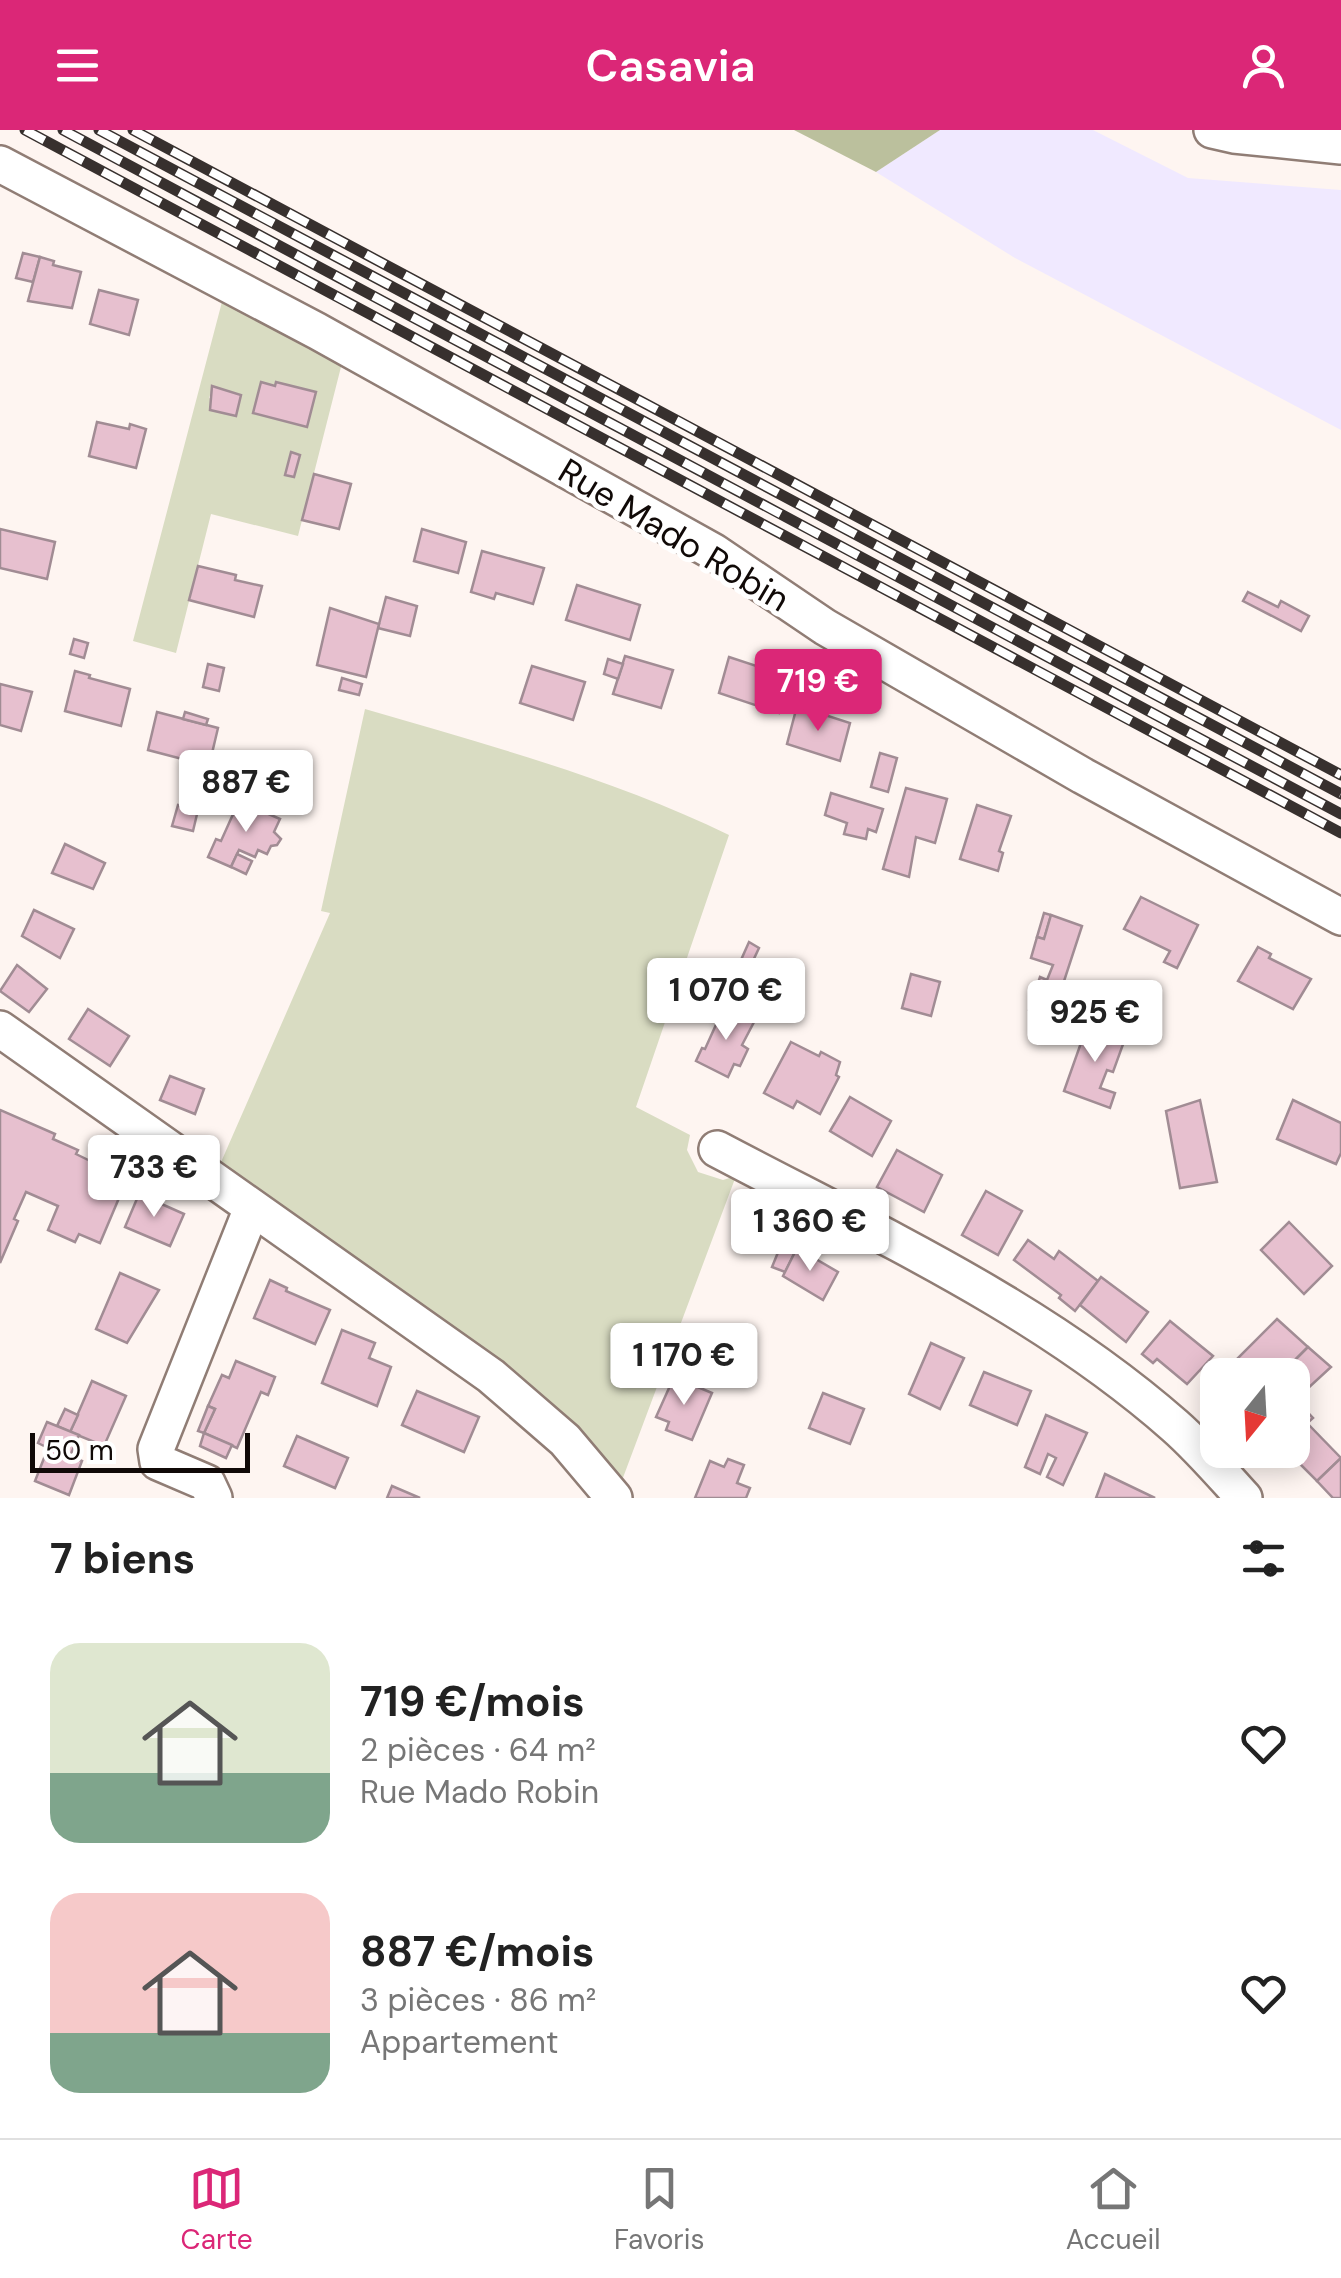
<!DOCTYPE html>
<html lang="fr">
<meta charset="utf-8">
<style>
body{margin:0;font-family:"DM Sans",sans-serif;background:#f2f2f2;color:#222;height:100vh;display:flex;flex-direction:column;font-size:38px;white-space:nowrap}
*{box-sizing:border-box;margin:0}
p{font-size:32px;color:#767676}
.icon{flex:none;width:55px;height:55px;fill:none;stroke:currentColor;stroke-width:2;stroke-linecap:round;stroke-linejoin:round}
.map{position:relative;height:1368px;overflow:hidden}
.sheet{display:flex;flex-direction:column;background:#fff;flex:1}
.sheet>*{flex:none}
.needle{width:65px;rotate:198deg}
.fabs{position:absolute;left:1200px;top:1228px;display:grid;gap:20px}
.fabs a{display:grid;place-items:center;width:110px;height:110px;border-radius:20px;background:#fff;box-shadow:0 5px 25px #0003;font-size:50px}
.scale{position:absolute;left:30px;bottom:25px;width:220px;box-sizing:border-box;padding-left:10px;border:5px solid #100907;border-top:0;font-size:28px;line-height:35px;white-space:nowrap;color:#100907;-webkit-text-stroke:8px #fff;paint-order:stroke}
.price{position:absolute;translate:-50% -85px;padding:0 22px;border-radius:10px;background:#fff;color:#222;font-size:32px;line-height:65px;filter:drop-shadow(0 2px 5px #0008)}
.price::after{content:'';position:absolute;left:50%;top:60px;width:30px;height:22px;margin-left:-15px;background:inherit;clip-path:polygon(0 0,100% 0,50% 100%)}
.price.on{background:#db2777;color:#fff}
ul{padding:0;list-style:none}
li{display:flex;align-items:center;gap:30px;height:250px;padding:0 50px}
li span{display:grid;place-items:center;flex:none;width:280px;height:200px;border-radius:30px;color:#555}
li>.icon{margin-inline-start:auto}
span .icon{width:120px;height:120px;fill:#fffc;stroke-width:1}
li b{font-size:42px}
h2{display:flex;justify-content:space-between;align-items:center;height:120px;padding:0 50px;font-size:42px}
header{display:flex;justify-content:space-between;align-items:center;height:130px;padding:0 50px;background:#db2777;color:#fff;font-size:45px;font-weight:600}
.menu{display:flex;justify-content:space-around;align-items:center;height:140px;border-top:2px solid #e0e0e0;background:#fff;font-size:28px;color:#767676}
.menu a{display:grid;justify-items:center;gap:5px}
.menu .on{color:#db2777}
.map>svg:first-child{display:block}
.industrial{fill:#f0e9ff}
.green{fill:#d9dcc2;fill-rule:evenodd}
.forest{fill:#bbc09d}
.building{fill:#e7c0cf;stroke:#a18c94;stroke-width:2.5}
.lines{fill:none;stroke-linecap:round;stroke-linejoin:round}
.minor-casing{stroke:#907d75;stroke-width:40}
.minor{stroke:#fff;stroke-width:35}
.rail-casing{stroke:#37302e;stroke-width:11}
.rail{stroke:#fff;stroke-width:8;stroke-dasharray:22;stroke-linecap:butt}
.labels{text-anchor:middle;stroke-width:10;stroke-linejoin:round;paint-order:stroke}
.street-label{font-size:35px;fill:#100907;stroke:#fff}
</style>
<header><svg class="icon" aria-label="menu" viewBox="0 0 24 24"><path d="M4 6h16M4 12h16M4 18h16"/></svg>Casavia<svg class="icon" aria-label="person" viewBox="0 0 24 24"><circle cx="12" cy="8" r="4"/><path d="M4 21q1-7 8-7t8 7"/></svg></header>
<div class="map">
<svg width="1341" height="1368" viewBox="0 0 1341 1368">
<rect width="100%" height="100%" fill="#fef5f1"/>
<!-- industrial -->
<polygon class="industrial" points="940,0 1093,0 1188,48 1341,60 1341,300 1015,128 876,42"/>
<!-- green -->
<g class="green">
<path d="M223 168 342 233 298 406 211 384 176 523 133 511ZM277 252 316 262 307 297 254 283 261 253 275 256ZM213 256 241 265 235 286 210 280 213 269 209 268Z"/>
<path d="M365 579C488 615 614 649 729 705L636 977 690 1005 687 1020 698 1042 723 1050 736 1046 621 1353 218 1039 330 783 321 781Z"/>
</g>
<!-- forest -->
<polygon class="forest" points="794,0 940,0 876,42"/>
<!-- building -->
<g class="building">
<polygon points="23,123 40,127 33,152 16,148"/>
<polygon points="40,127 54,131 53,135 81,142 72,178 28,171"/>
<polygon points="99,160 138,170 129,205 90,194"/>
<polygon points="261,252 275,256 276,252 316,262 307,297 253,283"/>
<polygon points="212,256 241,265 236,286 210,280"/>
<polygon points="97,292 129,299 130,294 146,299 136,338 89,326"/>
<polygon points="291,322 300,325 294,347 285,345"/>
<polygon points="314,344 351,354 339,399 302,390"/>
<polygon points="0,399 55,412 47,449 0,438"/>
<polygon points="422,399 466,412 458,443 414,431"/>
<polygon points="482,421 544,438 533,474 496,463 494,469 471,462"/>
<polygon points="198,436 236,445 235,450 262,456 254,487 189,470"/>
<polygon points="577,455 640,475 630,510 566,490"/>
<polygon points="1248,462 1278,477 1281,471 1309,486 1301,501 1243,471"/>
<polygon points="386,467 417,476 410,506 378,498"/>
<polygon points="330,478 379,494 366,547 317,535"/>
<polygon points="74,509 88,513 84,528 70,524"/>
<polygon points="625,526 673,540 661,578 613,564"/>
<polygon points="729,527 790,547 779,583 719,563"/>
<polygon points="608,529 623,534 618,549 604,544"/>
<polygon points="208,534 224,538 219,561 203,557"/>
<polygon points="532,536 585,552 573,590 520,573"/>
<polygon points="75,541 90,545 89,548 130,559 121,596 65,581"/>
<polygon points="342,548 362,554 359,565 339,560"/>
<polygon points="0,554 32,562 21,601 0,595"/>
<polygon points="797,576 850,593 840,631 787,614"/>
<polygon points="157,582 218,598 209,636 148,620"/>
<polygon points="185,582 208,589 206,595 183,589"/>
<polygon points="880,623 897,628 888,662 871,657"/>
<polygon points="906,658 947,669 935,713 916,707 909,747 883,739"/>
<polygon points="831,663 883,679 876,702 868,699 866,709 844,704 847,693 825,685"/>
<polygon points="239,671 280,689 274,702 281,709 277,715 271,716 267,724 258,720 255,727 239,720 231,737 208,727 216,709 221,711"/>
<polygon points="178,675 198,680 193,701 172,696"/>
<polygon points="977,675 1011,686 999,721 1003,723 998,741 960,729"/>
<polygon points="65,714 105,733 93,759 52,743"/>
<polygon points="237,724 252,731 246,744 231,737"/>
<polygon points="1141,767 1198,795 1177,838 1164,832 1170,821 1124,799"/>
<polygon points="34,780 74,799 60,828 22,806"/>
<polygon points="1044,783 1051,785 1044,809 1037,807"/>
<polygon points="1051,785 1082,796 1052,888 1029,880 1040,847 1047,850 1053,835 1031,828 1037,807 1044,809"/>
<polygon points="749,812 759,818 751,835 741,830"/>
<polygon points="1258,817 1271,824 1269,828 1311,849 1293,879 1238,851"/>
<polygon points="17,835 47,859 29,882 0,861"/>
<polygon points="911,844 940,852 931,886 902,878"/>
<polygon points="724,877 754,892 742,915 748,919 740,936 734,934 728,947 696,931 702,918 705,919"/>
<polygon points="88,879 129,906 110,936 69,909"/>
<polygon points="1088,893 1126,906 1113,942 1107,940 1100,958 1115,963 1110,978 1064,961"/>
<polygon points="791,912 819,926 821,922 840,932 836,945 839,947 820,984 797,971 793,978 764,963"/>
<polygon points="170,946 204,959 195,984 160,970"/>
<polygon points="850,967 891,991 872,1026 830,1001"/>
<polygon points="1200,970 1217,1052 1180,1058 1166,981"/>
<polygon points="1293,970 1341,993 1341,1023 1336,1034 1277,1009"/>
<polygon points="0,980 55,1004 53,1009 78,1020 76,1024 127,1049 100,1113 79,1104 75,1112 48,1100 58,1076 26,1062 14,1089 18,1091 0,1133"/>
<polygon points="897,1020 942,1045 924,1082 877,1057"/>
<polygon points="986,1061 1022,1081 998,1125 962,1105"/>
<polygon points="139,1064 184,1084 170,1116 125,1097"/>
<polygon points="1289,1092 1332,1136 1304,1164 1261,1120"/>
<polygon points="1028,1110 1054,1129 1059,1121 1098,1151 1075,1181 1059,1168 1061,1165 1014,1130"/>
<polygon points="781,1115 795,1122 785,1142 772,1137"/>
<polygon points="797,1118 838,1142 823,1170 783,1146"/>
<polygon points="120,1143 159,1160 127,1213 96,1199"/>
<polygon points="1101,1147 1148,1182 1126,1212 1080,1175"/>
<polygon points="270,1150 287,1158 286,1161 330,1180 315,1214 254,1188"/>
<polygon points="1277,1189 1308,1217 1280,1245 1221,1245"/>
<polygon points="1170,1191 1213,1226 1187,1254 1157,1229 1153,1233 1142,1224"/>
<polygon points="342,1200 375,1213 369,1228 391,1237 377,1276 322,1253"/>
<polygon points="931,1213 964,1228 940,1279 909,1264"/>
<polygon points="1308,1217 1331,1237 1292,1273 1292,1245 1280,1245"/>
<polygon points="236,1231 275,1247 268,1265 261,1262 237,1318 204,1303 215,1279 208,1276 222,1245 229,1248"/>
<polygon points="984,1242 1031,1261 1017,1295 970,1275"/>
<polygon points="674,1247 712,1263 692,1310 666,1300 669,1292 656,1287"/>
<polygon points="92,1251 126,1266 104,1316 70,1302"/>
<polygon points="417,1261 479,1287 464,1322 402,1295"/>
<polygon points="823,1263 864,1279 850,1314 809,1298"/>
<polygon points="1296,1270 1313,1288 1292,1307 1292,1273"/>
<polygon points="208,1276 215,1279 204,1303 198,1301"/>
<polygon points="65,1279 78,1285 70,1302 57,1296"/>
<polygon points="1046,1285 1087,1303 1063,1355 1047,1347 1056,1328 1048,1324 1040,1344 1025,1337"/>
<polygon points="47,1292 79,1305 70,1326 82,1331 69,1365 35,1351 48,1318 38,1313"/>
<polygon points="1308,1294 1341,1328 1317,1351 1286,1320 1292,1320 1292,1307"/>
<polygon points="204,1303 232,1315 226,1328 200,1316"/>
<polygon points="297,1306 348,1328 335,1358 284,1336"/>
<polygon points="1341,1328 1341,1368 1333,1368 1317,1351"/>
<polygon points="728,1329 744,1335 737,1353 750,1358 746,1368 695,1368 710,1331 724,1337"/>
<polygon points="1105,1344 1155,1368 1096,1368"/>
<polygon points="392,1356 420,1368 387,1368"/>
</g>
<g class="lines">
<defs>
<g id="minor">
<polyline points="1212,0 1234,5 1341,16"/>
<polyline points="0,34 317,201 714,422 825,497 1083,646 1341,787"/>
<polyline points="0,899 491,1246 565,1310 614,1368"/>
<path d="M717 1019C874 1102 1040 1177 1175 1296 1200 1318 1222 1344 1244 1368"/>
<polyline points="214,1368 207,1353 158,1332 156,1319 252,1078"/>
</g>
</defs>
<!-- minor casing -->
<use href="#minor" class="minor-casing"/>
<!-- minor -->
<use href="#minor" class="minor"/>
<defs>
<g id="rail">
<polyline points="25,0 1341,703"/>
<polyline points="63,0 1341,684"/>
<polyline points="99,0 1341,664"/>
<polyline points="133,0 1341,645"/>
</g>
</defs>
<!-- rail casing -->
<use href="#rail" class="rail-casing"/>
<!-- rail -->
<use href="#rail" class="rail"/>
</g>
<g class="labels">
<!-- street labels -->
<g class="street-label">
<text transform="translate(674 405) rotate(31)" y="12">Rue Mado Robin</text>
</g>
</g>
</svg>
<div class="fabs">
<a><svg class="needle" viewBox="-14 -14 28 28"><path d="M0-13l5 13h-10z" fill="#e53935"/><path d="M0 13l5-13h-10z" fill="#767676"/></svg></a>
</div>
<div class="scale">50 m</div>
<b class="price on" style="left:818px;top:604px">719 €</b>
<b class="price" style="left:246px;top:705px">887 €</b>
<b class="price" style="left:726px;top:913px">1 070 €</b>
<b class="price" style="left:1095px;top:935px">925 €</b>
<b class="price" style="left:154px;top:1090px">733 €</b>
<b class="price" style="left:810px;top:1144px">1 360 €</b>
<b class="price" style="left:684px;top:1278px">1 170 €</b>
</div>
<section class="sheet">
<h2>7 biens<svg class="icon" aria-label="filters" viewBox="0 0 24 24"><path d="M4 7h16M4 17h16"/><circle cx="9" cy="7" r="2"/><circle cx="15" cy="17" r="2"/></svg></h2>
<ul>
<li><span style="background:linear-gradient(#dfe7d0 65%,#7fa58c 0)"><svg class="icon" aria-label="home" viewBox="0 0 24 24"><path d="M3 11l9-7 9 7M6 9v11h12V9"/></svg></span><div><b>719 €/mois</b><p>2 pièces · 64 m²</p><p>Rue Mado Robin</p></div><svg class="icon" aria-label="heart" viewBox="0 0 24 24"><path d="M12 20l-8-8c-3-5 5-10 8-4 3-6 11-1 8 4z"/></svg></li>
<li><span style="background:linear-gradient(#f6c9c9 70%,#7fa58c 0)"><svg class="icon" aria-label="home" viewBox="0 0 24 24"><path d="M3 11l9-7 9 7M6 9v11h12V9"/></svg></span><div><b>887 €/mois</b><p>3 pièces · 86 m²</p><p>Appartement</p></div><svg class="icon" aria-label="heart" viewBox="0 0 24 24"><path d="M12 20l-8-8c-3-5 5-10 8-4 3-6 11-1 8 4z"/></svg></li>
</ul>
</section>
<nav class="menu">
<a class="on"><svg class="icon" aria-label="map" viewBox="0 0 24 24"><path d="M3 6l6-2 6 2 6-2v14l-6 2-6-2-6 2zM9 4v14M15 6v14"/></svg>Carte</a>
<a><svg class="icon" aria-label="saved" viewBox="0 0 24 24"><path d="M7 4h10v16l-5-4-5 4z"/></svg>Favoris</a>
<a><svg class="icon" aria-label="home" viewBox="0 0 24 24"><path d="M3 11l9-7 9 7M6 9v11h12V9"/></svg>Accueil</a>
</nav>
